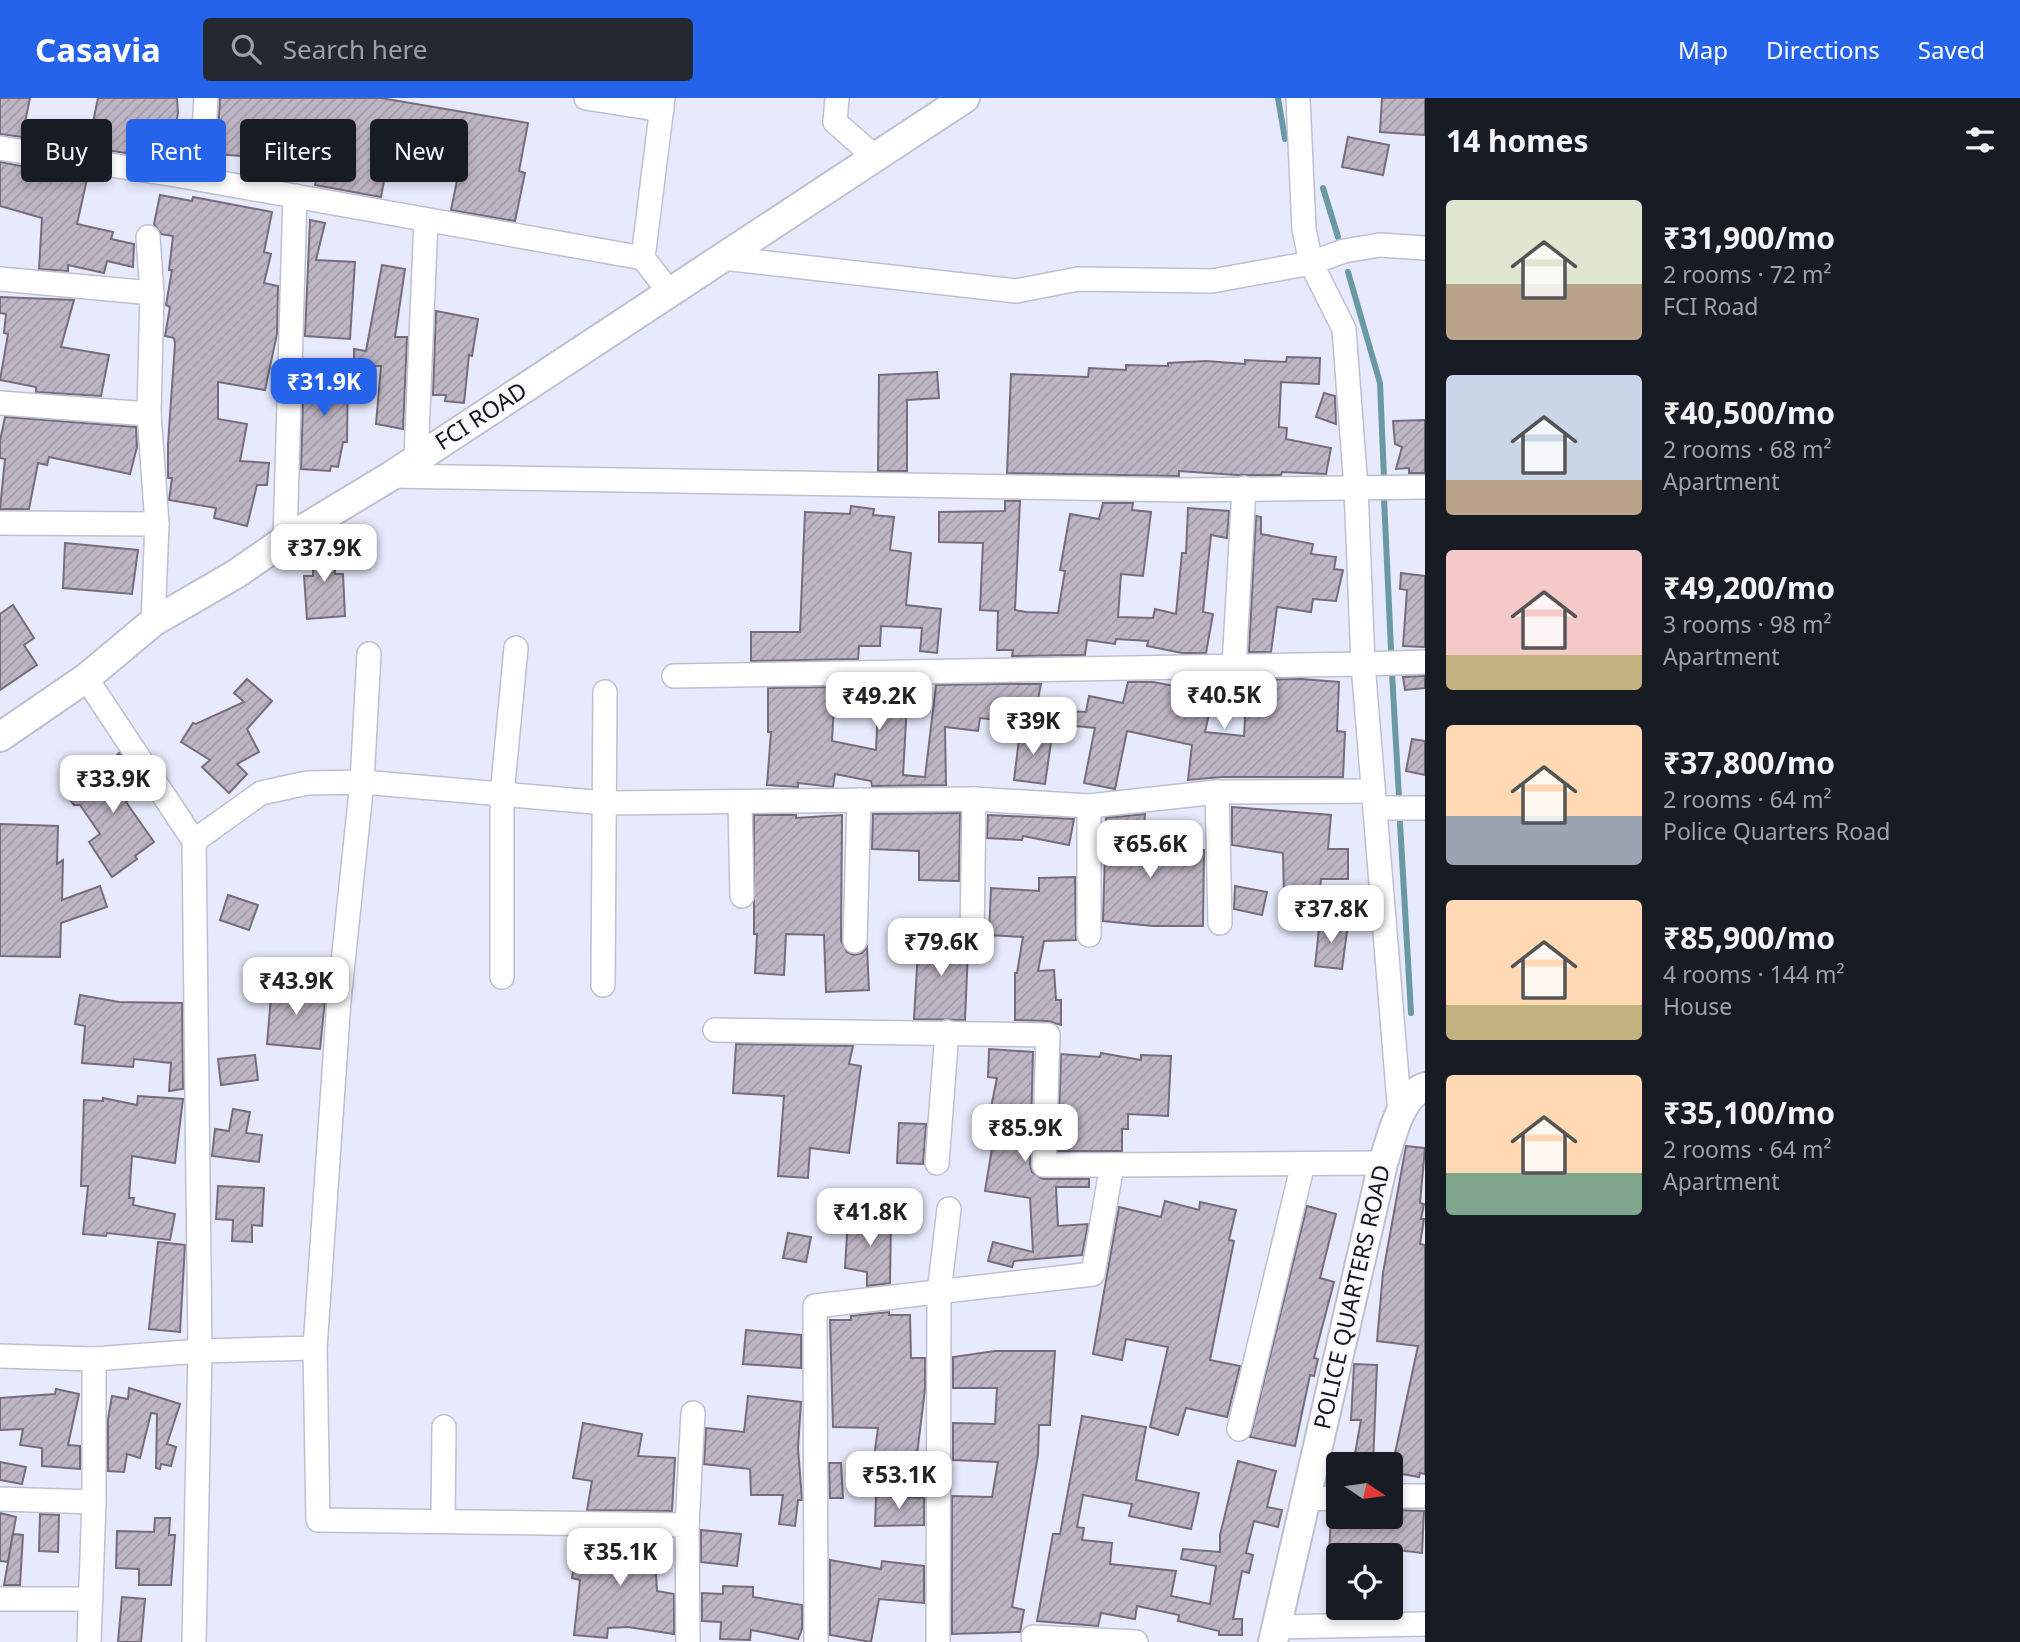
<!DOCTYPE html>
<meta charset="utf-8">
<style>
body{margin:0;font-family:"Noto Sans",sans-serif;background:#242831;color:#f1f3f6;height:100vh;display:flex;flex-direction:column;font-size:26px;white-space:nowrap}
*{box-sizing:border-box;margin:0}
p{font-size:23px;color:#9ea1a6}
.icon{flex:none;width:38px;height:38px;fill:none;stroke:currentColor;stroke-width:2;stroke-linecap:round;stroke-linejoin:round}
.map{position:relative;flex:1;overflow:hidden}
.details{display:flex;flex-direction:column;background:#171b24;width:595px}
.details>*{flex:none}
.top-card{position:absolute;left:21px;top:21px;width:665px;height:63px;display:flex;gap:14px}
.needle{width:46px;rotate:103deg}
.fabs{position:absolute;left:1326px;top:1354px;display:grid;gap:14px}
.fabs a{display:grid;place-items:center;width:77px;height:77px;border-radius:7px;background:#171b24;box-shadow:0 4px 10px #0003;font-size:35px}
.price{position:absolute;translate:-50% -60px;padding:0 16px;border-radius:14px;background:#fff;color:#222;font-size:23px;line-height:46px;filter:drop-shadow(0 2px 4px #0008)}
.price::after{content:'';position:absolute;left:50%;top:42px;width:21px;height:16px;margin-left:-10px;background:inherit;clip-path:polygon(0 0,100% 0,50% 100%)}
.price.on{background:#2563eb;color:#fff}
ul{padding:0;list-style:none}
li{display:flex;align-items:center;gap:21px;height:175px;padding:0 21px}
li span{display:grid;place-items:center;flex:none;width:196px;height:140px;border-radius:7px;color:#555}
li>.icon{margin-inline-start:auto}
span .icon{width:84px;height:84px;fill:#fffc;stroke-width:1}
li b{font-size:30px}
h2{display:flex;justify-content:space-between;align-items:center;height:84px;padding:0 21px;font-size:30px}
.pill{padding:0 24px;border-radius:7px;background:#171b24;box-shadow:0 4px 10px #0003;font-size:24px;line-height:63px}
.pill.on{background:#2563eb;color:#fff}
header{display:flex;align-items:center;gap:42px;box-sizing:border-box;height:98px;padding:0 35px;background:#2563eb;color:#fff}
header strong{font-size:33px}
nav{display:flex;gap:38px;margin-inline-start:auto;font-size:24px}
.search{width:490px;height:63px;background:#242831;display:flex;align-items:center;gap:18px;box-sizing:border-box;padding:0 24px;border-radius:7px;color:#9ea1a6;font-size:26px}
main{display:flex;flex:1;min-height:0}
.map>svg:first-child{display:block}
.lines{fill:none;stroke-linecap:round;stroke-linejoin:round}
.stream{stroke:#6a98a3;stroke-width:6}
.building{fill:url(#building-hatch);stroke:#756d7b;stroke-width:2}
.minor-casing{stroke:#bdc0d1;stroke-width:26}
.tertiary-casing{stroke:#bdc0d1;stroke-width:32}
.minor{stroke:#fff;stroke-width:23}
.tertiary{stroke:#fff;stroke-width:28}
.labels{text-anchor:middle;stroke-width:5;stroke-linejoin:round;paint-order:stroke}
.street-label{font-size:23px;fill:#16171d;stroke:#f7f8fc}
</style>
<header>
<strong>Casavia</strong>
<div class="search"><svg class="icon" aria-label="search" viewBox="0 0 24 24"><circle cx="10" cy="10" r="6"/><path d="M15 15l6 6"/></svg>Search here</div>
<nav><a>Map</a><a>Directions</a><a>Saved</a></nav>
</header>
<main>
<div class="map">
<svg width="1425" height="1544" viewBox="0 0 1425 1544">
<defs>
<pattern id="building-hatch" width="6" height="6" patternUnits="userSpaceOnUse" patternTransform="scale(1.75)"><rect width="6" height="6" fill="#beb5c5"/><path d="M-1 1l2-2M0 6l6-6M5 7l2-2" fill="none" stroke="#a39ba9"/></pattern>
</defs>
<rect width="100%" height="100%" fill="#e7eafc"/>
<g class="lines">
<!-- stream -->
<g class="stream">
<polyline points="1278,0 1285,41"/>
<polyline points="1323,90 1338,139"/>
<polyline points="1348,174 1380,285 1384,380"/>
<polyline points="1384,400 1391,551"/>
<polyline points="1392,575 1399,699"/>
<polyline points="1400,725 1411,915"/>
</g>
</g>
<!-- building -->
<g class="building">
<polygon points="0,0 30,0 22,39 0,36"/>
<polygon points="98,0 177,0 178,15 169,62 88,49"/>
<polygon points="220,0 381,0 528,25 519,73 525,75 515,123 451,112 461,63 390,50 381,99 315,87 324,39 278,33 278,61 217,56"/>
<polygon points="1382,0 1425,0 1425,37 1380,34"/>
<polygon points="1348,39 1389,47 1383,77 1342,69"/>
<polygon points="0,64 87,81 77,126 113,134 111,141 134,146 133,169 107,163 104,175 68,167 68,173 39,171 42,120 0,108"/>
<polygon points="160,97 192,103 193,99 272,114 264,154 271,156 264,185 278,188 277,236 265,292 218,284 218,321 247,326 240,363 269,365 267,387 257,387 247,428 214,420 216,410 169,402 172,380 168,380 168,346 175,246 174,240 165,238 170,209 166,207 172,172 169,172 173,138 161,136 154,126"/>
<polygon points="310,122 325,125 316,162 355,164 350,241 305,238"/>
<polygon points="382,167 405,171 395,239 407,239 403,331 376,326 381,268 354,268 354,251 366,253"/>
<polygon points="0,199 74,202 61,249 109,257 101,298 36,294 36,289 0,282 8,236 4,235 6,216 0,215"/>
<polygon points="436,213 478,221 472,258 469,257 464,305 445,303 446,297 433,297"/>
<polygon points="1287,259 1320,260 1319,286 1281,284 1279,329 1287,330 1286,341 1331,350 1326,376 1282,374 1281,377 1237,377 1179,373 1179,378 1007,375 1011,276 1088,279 1089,270 1126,272 1126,267 1168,268 1168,265 1206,263 1245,266 1245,262 1286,264"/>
<polygon points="304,272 348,272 347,344 343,344 338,369 331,368 330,373 301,371"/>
<polygon points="937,274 939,300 907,302 907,373 878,373 879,277"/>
<polygon points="1324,295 1335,298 1336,326 1316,319"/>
<polygon points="5,319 136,329 137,349 130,376 49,359 47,367 38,365 29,411 0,411 5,361 0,360 0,343"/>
<polygon points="1425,322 1425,375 1409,375 1409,370 1396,371 1402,349 1395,346 1393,323"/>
<polygon points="1005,403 1020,403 1015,512 1026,514 1058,515 1065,473 1060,472 1070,416 1099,421 1103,405 1133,405 1132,412 1151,414 1143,478 1121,476 1118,519 1153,520 1155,511 1176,516 1182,455 1186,455 1188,410 1229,413 1227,440 1211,437 1203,514 1213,516 1206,555 1182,555 1147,548 1148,543 1116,541 1115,546 1087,542 1085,557 1012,558 1013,552 997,552 998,513 980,512 983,445 939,444 939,414 1005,413"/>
<polygon points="851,408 874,411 873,417 894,419 890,452 911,455 906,507 941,511 937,555 920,553 922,530 881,528 880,548 859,548 858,561 751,563 751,534 800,534 805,414 850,416"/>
<polygon points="1256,418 1261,419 1261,436 1313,446 1311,456 1336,459 1334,471 1343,472 1336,503 1313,501 1311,514 1277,509 1271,554 1249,554"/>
<polygon points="317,442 335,443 335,476 343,476 345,518 307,521 304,478 313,478 313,445"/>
<polygon points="65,445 138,452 132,496 63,490"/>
<polygon points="1401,475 1425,478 1425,549 1403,548 1407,492 1400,491"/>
<polygon points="13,507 34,540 24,547 37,567 0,592 0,516"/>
<polygon points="1425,578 1425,590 1405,592 1403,579"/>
<polygon points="247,581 272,603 247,631 259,654 237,666 247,676 229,695 202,669 210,662 181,644 193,625 196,626 244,604 234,595"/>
<polygon points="1302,581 1339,584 1337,633 1345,634 1343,679 1222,679 1188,682 1192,647 1127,633 1115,691 1084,685 1095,630 1067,627 1069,613 1086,614 1089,598 1123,605 1128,584 1153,584 1180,589 1176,610 1209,616 1205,634 1244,638 1247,582"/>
<polygon points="998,586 1041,586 1033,626 980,620 978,633 945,629 946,687 872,688 871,683 835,676 833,689 798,685 798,689 767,687 771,634 768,634 768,590 835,589 832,643 876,652 879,588 908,588 903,677 925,679 936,587"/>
<polygon points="1020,633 1052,637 1045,686 1014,682"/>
<polygon points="1412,641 1425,643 1425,677 1406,673"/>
<polygon points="119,655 141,689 126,704 154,744 135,758 137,761 112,779 89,744 100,736 80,707 74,707 67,698 93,680"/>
<polygon points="1232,709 1331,717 1328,751 1348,751 1348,781 1321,781 1318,806 1284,801 1283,755 1232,747"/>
<polygon points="960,715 959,783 919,782 919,753 872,751 873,716"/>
<polygon points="1145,716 1141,753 1204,752 1203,828 1153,828 1103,823 1106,720"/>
<polygon points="754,717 796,717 796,720 842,717 841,843 847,854 854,857 862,855 867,849 869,892 826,894 824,837 786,836 784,877 755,875 757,836 754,836"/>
<polygon points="988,717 1074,721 1069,747 1023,738 1022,742 987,740"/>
<polygon points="0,726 58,728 57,766 63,762 62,802 100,788 107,809 61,825 60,859 0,858"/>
<polygon points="1075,779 1076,842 1044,843 1038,873 1054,872 1056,902 1061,902 1061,927 1048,923 1015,922 1015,875 1017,875 1023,839 989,837 991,790 1039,793 1039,780"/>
<polygon points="1235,788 1267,794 1262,817 1234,811"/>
<polygon points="228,797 258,807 249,832 220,822"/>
<polygon points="1320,822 1348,826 1342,871 1315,868"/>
<polygon points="919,835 958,837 960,847 968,853 965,922 914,921"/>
<polygon points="272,887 326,892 320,951 267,946"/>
<polygon points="80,897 119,904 182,905 183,991 169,993 171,965 134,961 133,969 82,965 85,928 75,926"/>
<polygon points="736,946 853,948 849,966 861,968 849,1055 810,1050 808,1080 778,1078 784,998 733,995"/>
<polygon points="989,951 1033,954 1030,1067 1032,1074 1043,1081 1089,1081 1089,1089 1056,1089 1058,1128 1088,1126 1082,1157 1014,1163 1012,1169 988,1163 993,1144 1033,1154 1030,1100 985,1093 997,1020 989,1019 997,980 988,979"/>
<polygon points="1101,955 1141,962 1141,957 1171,958 1168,1018 1128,1016 1128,1031 1122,1031 1122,1053 1058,1053 1061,956 1100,959"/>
<polygon points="255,957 258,982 221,987 218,961"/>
<polygon points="138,998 183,1001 175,1065 132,1058 129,1100 134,1100 133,1107 175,1116 170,1142 107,1135 106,1138 83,1136 88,1088 81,1088 84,1002 103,1003 103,1000 137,1007"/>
<polygon points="233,1011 250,1014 246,1035 262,1037 259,1064 212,1058 215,1031 229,1033"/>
<polygon points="899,1025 926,1026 923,1066 897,1065"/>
<polygon points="1406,1048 1425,1050 1420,1105 1424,1106 1421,1121 1424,1121 1420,1146 1425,1147 1425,1376 1420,1375 1419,1379 1391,1374 1418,1248 1377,1243 1383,1175"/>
<polygon points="218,1088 264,1090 262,1128 252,1127 252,1144 232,1143 233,1122 216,1121"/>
<polygon points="1165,1103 1199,1112 1200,1104 1236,1112 1229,1142 1234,1143 1210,1262 1240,1268 1227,1319 1186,1310 1178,1337 1150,1329 1168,1249 1126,1241 1122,1262 1093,1256 1119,1109 1161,1119"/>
<polygon points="1307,1108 1336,1116 1320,1180 1334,1184 1314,1260 1318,1261 1314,1278 1310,1277 1295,1348 1250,1339"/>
<polygon points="848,1120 891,1120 890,1185 867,1188 867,1174 845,1170"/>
<polygon points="788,1135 811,1139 806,1164 783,1160"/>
<polygon points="158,1144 185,1147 180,1234 149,1231"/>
<polygon points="889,1214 889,1217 910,1217 911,1260 925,1260 925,1291 916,1365 874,1360 878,1330 833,1329 830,1222 851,1222 851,1218"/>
<polygon points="746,1232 801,1237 801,1270 743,1266"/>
<polygon points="995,1253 1055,1253 1050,1327 1039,1327 1038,1357 1012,1509 1024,1512 1020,1534 952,1536 952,1398 992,1399 998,1364 953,1362 953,1325 995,1326 997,1290 953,1290 953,1259"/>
<polygon points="1354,1266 1377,1267 1373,1367 1353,1367 1361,1322 1351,1322"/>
<polygon points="129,1290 180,1306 167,1346 176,1349 171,1368 161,1366 160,1371 156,1370 157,1316 151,1315 140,1360 127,1356 124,1374 108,1373 108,1321 112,1298 128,1301"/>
<polygon points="56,1291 79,1296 68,1347 80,1348 80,1371 42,1368 42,1350 20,1347 23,1331 0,1332 0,1300 55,1296"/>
<polygon points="748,1298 801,1304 798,1350 802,1402 798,1402 795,1428 779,1426 783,1397 751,1397 750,1371 704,1366 706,1330 744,1334"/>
<polygon points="1082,1318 1146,1329 1136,1382 1199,1395 1191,1431 1129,1418 1132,1406 1083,1397 1077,1429 1084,1430 1082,1442 1112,1445 1110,1466 1176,1473 1171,1498 1210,1506 1216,1468 1181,1461 1183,1451 1220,1454 1220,1437 1238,1363 1276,1373 1267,1409 1282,1412 1278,1429 1254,1423 1246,1455 1253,1457 1249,1475 1242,1473 1233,1521 1242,1521 1242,1537 1219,1537 1219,1533 1178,1523 1179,1517 1137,1508 1135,1521 1101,1515 1098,1528 1037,1523 1053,1436 1060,1436"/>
<polygon points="583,1325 642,1336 638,1358 675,1360 672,1413 587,1412 592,1383 573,1380"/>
<polygon points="0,1364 26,1369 22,1386 0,1382"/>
<polygon points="829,1365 841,1365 843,1400 830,1400"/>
<polygon points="876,1398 924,1400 924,1427 875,1428"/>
<polygon points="1393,1412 1424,1413 1422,1455 1353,1447 1353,1458 1329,1456 1331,1419 1393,1419"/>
<polygon points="0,1415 16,1419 8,1464 0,1463"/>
<polygon points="40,1416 59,1417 58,1454 39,1453"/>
<polygon points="155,1420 170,1420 169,1437 175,1437 171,1487 139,1487 139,1471 116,1470 117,1433 154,1434"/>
<polygon points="701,1432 741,1436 737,1468 701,1464"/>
<polygon points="13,1436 23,1437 20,1487 4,1487"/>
<polygon points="579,1440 654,1441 657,1493 674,1496 674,1536 628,1529 608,1530 607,1540 574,1537 580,1482 572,1480"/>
<polygon points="830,1462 881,1471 882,1463 924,1468 924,1505 879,1501 871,1544 830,1537"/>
<polygon points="723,1488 753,1489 753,1499 802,1507 802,1531 798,1541 751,1532 750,1542 720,1541 721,1524 702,1523 702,1495 723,1496"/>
<polygon points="122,1499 145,1501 141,1544 118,1544"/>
</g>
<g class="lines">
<defs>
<g id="minor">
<polyline points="586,0 662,12"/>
<polyline points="663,0 643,160 670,195"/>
<polyline points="837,0 835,24 875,59"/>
<polyline points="1298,0 1304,131 1311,165 1344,231 1356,390 1363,566 1425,564"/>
<polyline points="0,50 176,77 643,160"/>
<polyline points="201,81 206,0"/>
<polyline points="148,139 152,195 149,316 157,426"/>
<polyline points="723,160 1016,193 1078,181 1212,183 1311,165 1344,153 1380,147 1425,150"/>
<polyline points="0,181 152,195"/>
<polyline points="0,305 149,316"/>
<polyline points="416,360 426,122"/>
<polyline points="391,378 1182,392 1425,389"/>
<polyline points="0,425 157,426 153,524"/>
<polyline points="285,442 295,98"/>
<polyline points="369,556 362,684 605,705 974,701 1089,708 1217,694 1373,693"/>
<polyline points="1234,569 1244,390"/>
<polyline points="674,578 1363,566 1400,1017"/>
<polyline points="86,580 194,743 200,1253 194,1544"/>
<polyline points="1217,694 1220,825"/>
<polyline points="740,704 742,798"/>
<polyline points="1375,710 1425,710"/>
<polyline points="1089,837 1089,708"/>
<polyline points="972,840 974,701"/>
<polyline points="855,843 859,702"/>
<polyline points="502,879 502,697 516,550"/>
<polyline points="603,887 605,594"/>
<polyline points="715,932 1048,937 1044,1067 1112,1067"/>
<polyline points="937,1065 947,934"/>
<polyline points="315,1250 318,1422 687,1427 688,1544"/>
<polyline points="0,1258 94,1261 94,1404 89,1544"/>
<polyline points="94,1261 200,1253 315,1250 339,902 362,684 307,685 261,695 194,743"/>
<polyline points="1239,1331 1303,1066"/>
<polyline points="1391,1398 1425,1398"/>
<polyline points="0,1401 94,1404"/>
<polyline points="1304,1401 1339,1400"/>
<polyline points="443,1422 444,1329"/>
<polyline points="687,1427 693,1315"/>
<polyline points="0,1501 91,1501"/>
<polyline points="1276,1529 1425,1526"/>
<polyline points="1033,1539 1136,1544"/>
<polyline points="816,1544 815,1208 1093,1176 1112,1067 1383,1065"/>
<polyline points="938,1544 939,1194 949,1111"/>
</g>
<g id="tertiary">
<polyline points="0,639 86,580 153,524 236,476 285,442 391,378 965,0"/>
<path d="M1273 1544 1383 1065C1391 1042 1399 998 1425 989"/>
</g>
</defs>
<!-- minor casing -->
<use href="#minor" class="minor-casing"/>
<!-- tertiary casing -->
<use href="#tertiary" class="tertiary-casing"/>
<!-- minor -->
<use href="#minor" class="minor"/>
<!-- tertiary -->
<use href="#tertiary" class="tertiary"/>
</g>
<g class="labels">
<!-- street labels -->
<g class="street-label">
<text transform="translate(481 318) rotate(-33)" y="8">FCI ROAD</text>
<text transform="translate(1352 1199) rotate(-77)" y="8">POLICE QUARTERS ROAD</text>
</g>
</g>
</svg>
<div class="fabs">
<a><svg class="needle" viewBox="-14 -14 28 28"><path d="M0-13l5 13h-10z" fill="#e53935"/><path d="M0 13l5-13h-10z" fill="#9ea1a6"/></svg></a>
<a><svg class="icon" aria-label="locate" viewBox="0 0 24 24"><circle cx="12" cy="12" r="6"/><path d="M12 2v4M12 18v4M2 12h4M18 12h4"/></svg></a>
</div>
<b class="price on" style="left:324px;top:320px">₹31.9K</b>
<b class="price" style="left:324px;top:486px">₹37.9K</b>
<b class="price" style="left:1224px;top:633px">₹40.5K</b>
<b class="price" style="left:879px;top:634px">₹49.2K</b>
<b class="price" style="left:1033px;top:659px">₹39K</b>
<b class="price" style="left:113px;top:717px">₹33.9K</b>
<b class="price" style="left:1150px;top:782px">₹65.6K</b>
<b class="price" style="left:1331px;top:847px">₹37.8K</b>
<b class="price" style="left:941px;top:880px">₹79.6K</b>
<b class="price" style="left:296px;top:919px">₹43.9K</b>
<b class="price" style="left:1025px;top:1066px">₹85.9K</b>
<b class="price" style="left:870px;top:1150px">₹41.8K</b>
<b class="price" style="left:899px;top:1413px">₹53.1K</b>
<b class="price" style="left:620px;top:1490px">₹35.1K</b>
<div class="top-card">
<a class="pill">Buy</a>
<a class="pill on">Rent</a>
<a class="pill">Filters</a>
<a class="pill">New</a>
</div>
</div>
<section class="details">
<h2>14 homes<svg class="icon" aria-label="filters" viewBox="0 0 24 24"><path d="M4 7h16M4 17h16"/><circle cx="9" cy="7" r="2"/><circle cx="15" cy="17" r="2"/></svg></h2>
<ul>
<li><span style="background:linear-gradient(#dfe7d0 60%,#b9a48a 0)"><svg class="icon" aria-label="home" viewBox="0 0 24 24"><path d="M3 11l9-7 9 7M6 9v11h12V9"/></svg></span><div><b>₹31,900/mo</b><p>2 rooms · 72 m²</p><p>FCI Road</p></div></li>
<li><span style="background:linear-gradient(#c9d6e8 75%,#b9a48a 0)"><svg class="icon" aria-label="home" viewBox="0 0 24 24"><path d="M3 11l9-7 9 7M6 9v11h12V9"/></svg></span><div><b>₹40,500/mo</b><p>2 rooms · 68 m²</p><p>Apartment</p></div></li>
<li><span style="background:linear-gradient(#f6c9c9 75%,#c2b280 0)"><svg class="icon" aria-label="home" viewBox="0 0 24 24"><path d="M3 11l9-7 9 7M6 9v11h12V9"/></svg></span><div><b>₹49,200/mo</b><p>3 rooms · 98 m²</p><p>Apartment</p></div></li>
<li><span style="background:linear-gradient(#ffd9b3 65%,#9aa5b1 0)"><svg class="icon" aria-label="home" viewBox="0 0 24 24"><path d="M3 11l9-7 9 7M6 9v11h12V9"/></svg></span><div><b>₹37,800/mo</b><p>2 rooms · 64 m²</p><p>Police Quarters Road</p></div></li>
<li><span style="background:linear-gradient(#ffd9b3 75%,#c2b280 0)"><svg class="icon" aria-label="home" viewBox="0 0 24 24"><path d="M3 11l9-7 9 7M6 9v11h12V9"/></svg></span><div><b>₹85,900/mo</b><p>4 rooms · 144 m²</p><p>House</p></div></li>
<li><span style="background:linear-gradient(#ffd9b3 70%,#7fa58c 0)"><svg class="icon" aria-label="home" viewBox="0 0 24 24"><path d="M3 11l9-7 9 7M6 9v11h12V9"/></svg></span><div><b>₹35,100/mo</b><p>2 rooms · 64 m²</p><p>Apartment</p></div></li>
</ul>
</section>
</main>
